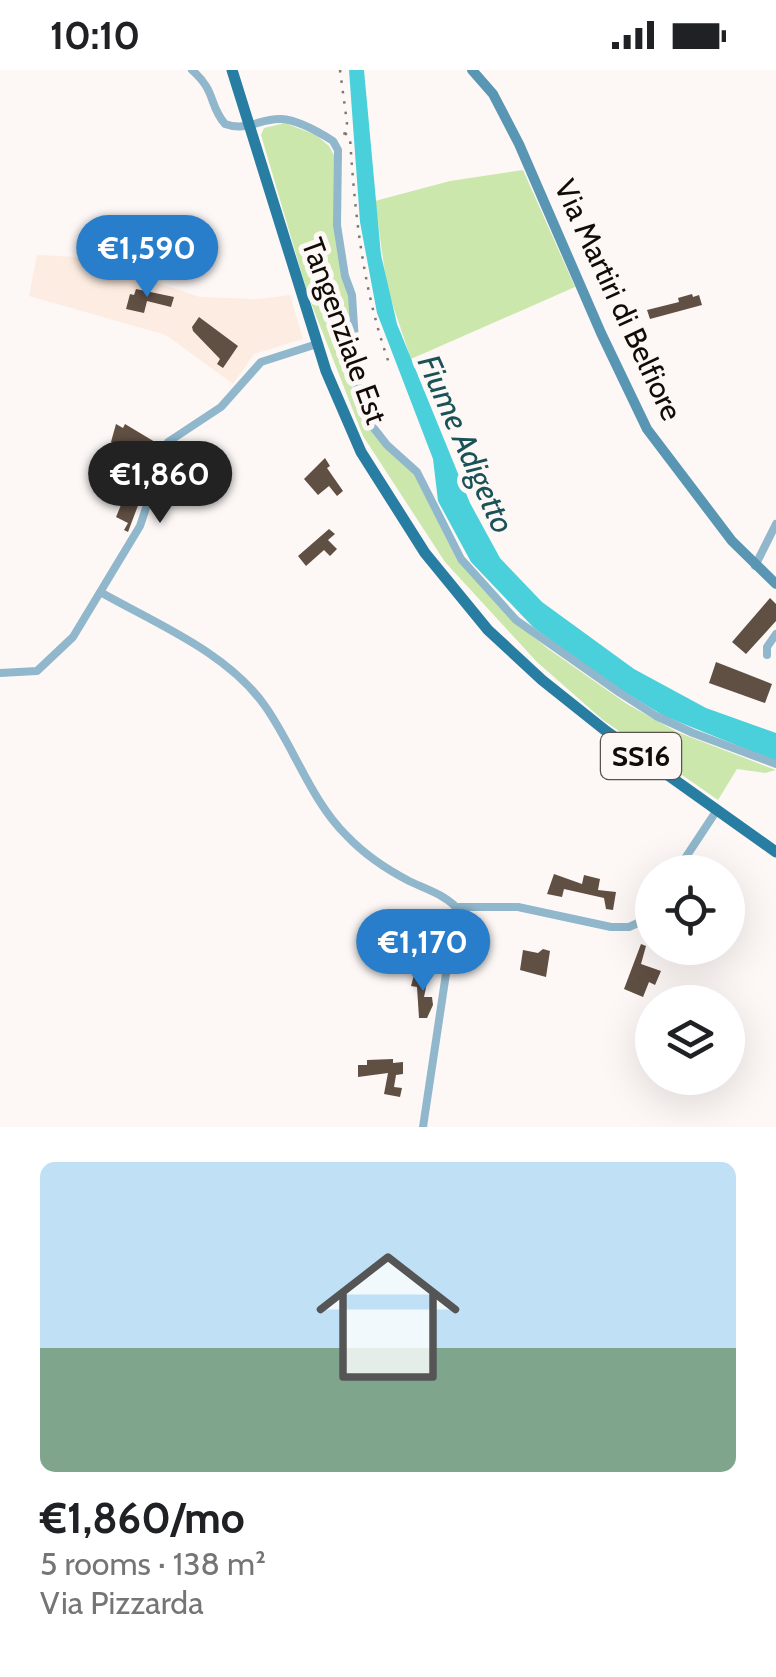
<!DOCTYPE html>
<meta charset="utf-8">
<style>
body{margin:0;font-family:Cabin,sans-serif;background:#f6f6f6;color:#202124;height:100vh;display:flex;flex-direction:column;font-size:38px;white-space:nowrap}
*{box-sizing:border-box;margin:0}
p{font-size:32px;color:#757577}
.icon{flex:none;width:55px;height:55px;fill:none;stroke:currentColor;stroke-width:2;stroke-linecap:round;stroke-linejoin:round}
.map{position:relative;height:1057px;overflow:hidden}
.drawer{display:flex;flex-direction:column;background:#fff;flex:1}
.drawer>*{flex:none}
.buttons{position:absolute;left:635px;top:785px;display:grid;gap:20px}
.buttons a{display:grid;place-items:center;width:110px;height:110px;border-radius:50%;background:#fff;box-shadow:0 10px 40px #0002;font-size:50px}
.price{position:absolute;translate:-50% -85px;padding:0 22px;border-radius:35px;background:#297ecc;color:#fff;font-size:32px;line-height:65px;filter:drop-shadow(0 2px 5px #0008)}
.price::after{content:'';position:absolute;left:50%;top:60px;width:30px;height:22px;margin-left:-15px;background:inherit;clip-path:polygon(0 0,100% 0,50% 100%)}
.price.selected{background:#222;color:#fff}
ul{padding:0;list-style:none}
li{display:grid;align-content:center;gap:20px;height:530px;padding:0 40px}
li span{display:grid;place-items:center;height:310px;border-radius:15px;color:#555}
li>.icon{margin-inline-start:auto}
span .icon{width:180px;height:180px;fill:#fffc;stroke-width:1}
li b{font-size:42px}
.status{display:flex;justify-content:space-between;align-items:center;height:70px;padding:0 50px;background:#fff;direction:ltr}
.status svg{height:28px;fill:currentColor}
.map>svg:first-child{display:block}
.built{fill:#fdece1}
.green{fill:#cbe7ac}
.water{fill:#4ad0da}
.building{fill:#604f43}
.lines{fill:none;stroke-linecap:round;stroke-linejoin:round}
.path{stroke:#7d7774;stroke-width:2.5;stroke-dasharray:2.5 8;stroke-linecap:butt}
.street{stroke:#90b7cc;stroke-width:8}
.secondary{stroke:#5896b4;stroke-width:10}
.primary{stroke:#287da2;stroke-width:11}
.labels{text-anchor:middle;stroke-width:10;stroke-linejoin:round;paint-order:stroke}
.shield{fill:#fdf8f6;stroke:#58534f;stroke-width:2.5}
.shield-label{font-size:28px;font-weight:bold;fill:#120c07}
.street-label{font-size:30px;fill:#120c07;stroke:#fdf8f6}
.water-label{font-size:32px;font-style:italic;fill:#1a5357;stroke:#fdf8f6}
</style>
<div class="status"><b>10:10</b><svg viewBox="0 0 49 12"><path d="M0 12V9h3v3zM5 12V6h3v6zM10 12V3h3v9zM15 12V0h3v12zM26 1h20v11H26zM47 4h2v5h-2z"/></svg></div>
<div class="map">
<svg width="776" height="1057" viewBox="0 0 776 1057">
<rect width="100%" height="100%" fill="#fdf8f6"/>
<!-- built -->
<polygon class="built" points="37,185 78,187 200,227 258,229 290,225 303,269 254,284 233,314 166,265 29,226"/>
<!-- green -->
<g class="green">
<polygon points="285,53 316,65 329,76 335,87 335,153 350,225 355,319 367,351 414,404 457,490 512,549 547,578 627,634 677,662 776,700 765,703 737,699 718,730 603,650 537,592 445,492 363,366 308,225 261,65 264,58"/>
<polygon points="523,100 575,217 411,289 387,218 375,131 450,111"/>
</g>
<!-- water -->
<polygon class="water" points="349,0 364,0 381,185 397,254 470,433 500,488 542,532 634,599 706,638 776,663 776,691 664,646 600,607 533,557 471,492 438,431 433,389 377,243 360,152"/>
<!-- building -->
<g class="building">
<polygon points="136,219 174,227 171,237 147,231 144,243 126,239 130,224 134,225"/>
<polygon points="692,224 693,227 699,225 702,235 650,249 647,240 679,232 678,228"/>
<polygon points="199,247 238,276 223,298 217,294 220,289 193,261 192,257"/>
<polygon points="116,354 123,358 125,354 155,372 148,391 111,372"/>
<polygon points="325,388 330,396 327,398 343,421 337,426 329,416 318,425 304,409"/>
<polygon points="138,413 145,417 128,462 124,460 128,453 116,447 126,423 132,426"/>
<polygon points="329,459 335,464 328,470 337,479 330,486 324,480 306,496 298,486"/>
<polygon points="770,528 776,534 776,551 746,584 732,572"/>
<polygon points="716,592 772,614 765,633 709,613"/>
<polygon points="554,804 582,814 584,805 600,809 598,820 616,822 613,840 606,839 604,828 564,819 562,827 547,824"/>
<polygon points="641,874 646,876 641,894 661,901 655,915 649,912 643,927 624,919"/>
<polygon points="543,879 550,881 546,907 520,900 523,880 538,883"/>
<polygon points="419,901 429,903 424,927 432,927 433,935 427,948 419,948 417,917 411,916 414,905 418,906"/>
<polygon points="393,989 393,993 403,992 403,1004 396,1005 394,1017 402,1018 400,1027 384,1024 388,1003 358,1007 358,995 367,995 367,990"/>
</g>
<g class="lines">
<!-- path -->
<g class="path">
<polyline points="340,0 347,53 343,70"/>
<path d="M345 63 350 68C355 146 363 221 390 296"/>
</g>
<!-- street -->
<g class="street">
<path d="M192 0C217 22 208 34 225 54 247 62 260 48 281 49 298 50 319 62 333 71L338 80 337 155 345 206 352 225 358 318 369 352 387 375 417 402 461 489 516 550 620 623 656 646 693 663 776 694"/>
<polyline points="755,496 776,454"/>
<path d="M102 523C157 554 228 583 265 636 294 677 311 731 347 766 365 785 386 799 409 811 426 819 443 824 456 837H518L611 857H629L640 852 652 839"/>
<polyline points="767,585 767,577 776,564"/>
<polyline points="0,603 37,601 73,567 140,456 168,372 221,337 261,292 317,274"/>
<polyline points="676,802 717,740"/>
<polyline points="423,1057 456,837"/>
</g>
<!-- secondary -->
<polyline class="secondary" points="472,0 493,24 519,74 601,263 647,359 732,471 776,514"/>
<!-- primary -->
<polyline class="primary" points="232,0 326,301 361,382 425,483 488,560 542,610 606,661 776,782"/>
</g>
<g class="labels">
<!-- shield labels -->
<rect class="shield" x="601" y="663" width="80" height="46" rx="8"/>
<g class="shield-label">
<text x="641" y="696">SS16</text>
</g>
<!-- street labels -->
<g class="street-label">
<text transform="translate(618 230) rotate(65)" y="10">Via Martiri di Belfiore</text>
<text transform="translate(344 261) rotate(70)" y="10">Tangenziale Est</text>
</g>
<!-- water labels -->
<g class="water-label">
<text transform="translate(466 374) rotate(66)" y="11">Fiume Adigetto</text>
</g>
</g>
</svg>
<div class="buttons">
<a><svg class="icon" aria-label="locate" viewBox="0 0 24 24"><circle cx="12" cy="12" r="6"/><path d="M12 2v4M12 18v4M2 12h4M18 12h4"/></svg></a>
<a><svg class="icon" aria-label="layers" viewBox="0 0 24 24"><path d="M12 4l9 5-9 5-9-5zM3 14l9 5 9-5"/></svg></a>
</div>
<b class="price" style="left:147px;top:230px">€1,590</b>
<b class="price selected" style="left:160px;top:456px">€1,860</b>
<b class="price" style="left:423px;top:924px">€1,170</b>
</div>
<section class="drawer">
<ul>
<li><span style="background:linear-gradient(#bfe0f5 60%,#7fa58c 0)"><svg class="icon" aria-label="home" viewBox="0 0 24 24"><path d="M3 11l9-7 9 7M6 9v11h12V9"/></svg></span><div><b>€1,860/mo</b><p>5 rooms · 138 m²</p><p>Via Pizzarda</p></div></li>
</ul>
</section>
